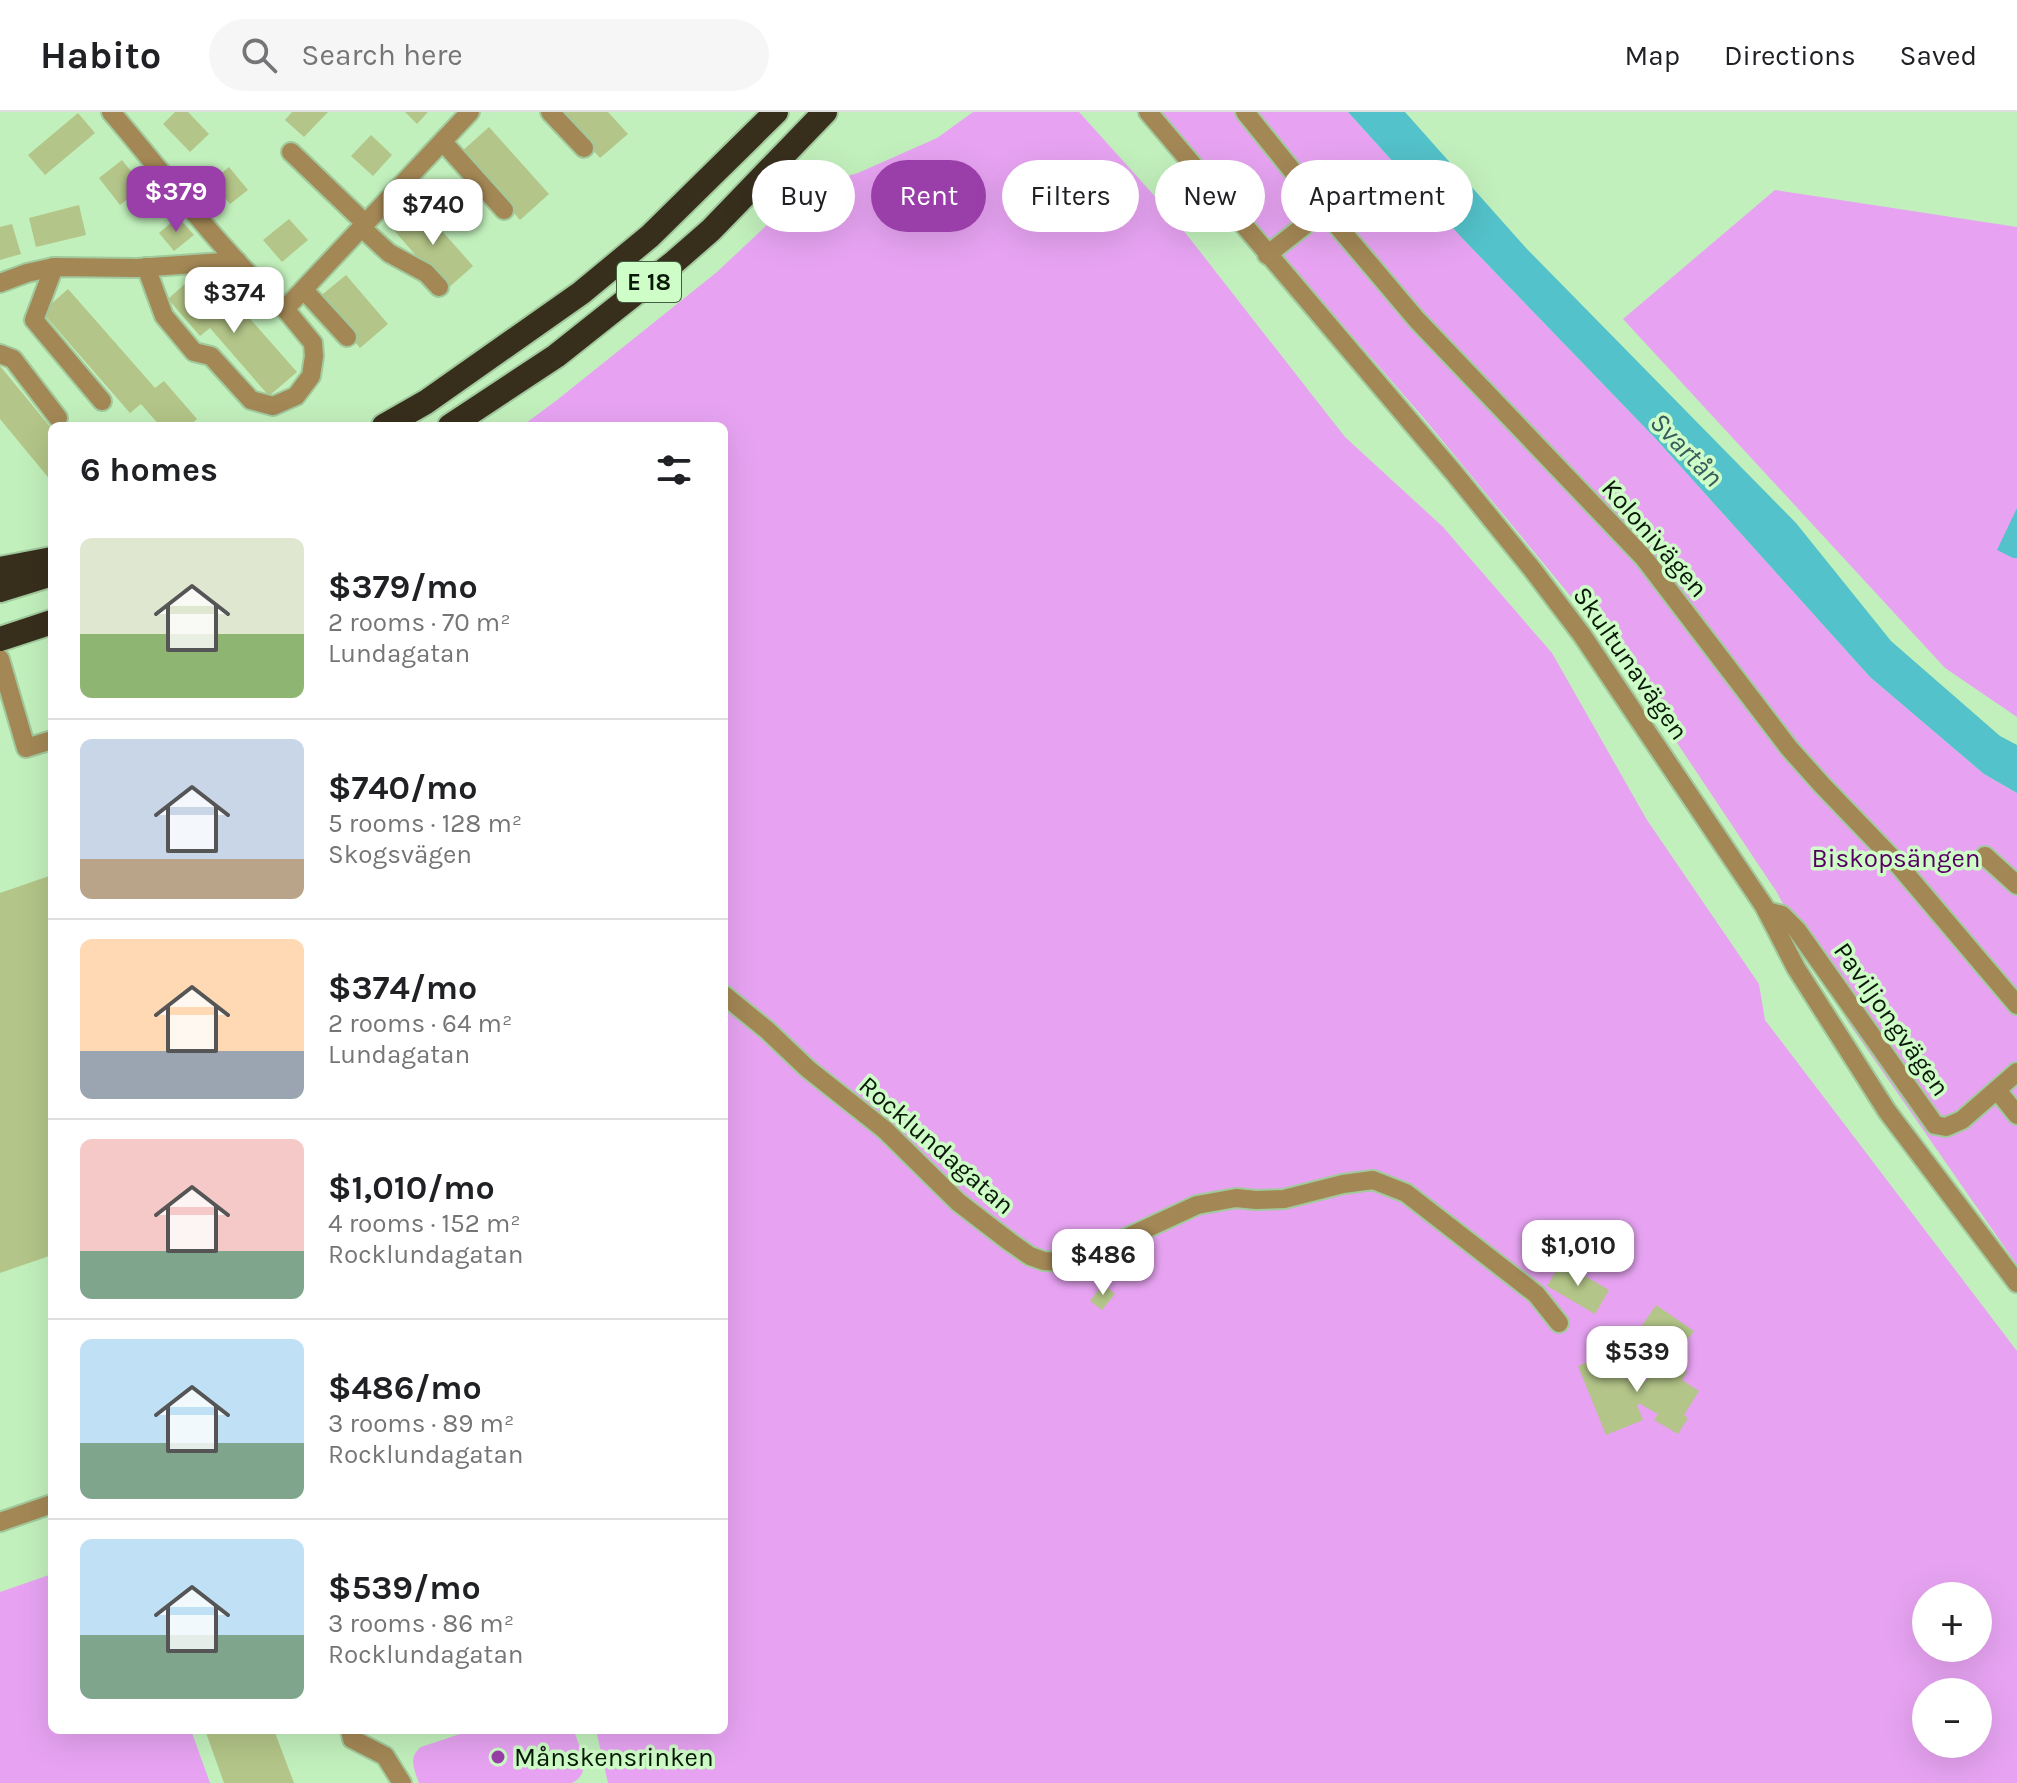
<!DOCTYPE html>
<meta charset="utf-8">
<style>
body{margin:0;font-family:Karla,sans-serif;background:#f6f6f6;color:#202124;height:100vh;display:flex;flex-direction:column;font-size:30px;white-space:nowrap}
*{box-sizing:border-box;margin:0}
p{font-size:26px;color:#757577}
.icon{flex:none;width:44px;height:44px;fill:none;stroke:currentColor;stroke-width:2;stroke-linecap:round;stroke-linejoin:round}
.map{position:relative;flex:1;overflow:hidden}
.sheet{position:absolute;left:48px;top:310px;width:680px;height:1312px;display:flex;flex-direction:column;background:#fff;border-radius:12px;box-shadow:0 8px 32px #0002}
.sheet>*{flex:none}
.hud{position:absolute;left:752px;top:48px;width:760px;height:72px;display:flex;gap:16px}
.tools{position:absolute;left:1912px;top:1470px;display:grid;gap:16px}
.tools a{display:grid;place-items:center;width:80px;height:80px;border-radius:50%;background:#fff;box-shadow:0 8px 32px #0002;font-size:40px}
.price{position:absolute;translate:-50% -68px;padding:0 18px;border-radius:16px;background:#fff;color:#222;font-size:26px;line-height:52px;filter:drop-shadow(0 2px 4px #0008)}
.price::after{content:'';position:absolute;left:50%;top:48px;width:24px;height:18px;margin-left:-12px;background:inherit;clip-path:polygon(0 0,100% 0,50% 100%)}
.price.selected{background:#9a3fa9;color:#fff}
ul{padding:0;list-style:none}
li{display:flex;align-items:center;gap:24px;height:200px;padding:0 32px}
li+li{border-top:2px solid #e0e0e0}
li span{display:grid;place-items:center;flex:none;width:224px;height:160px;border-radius:12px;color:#555}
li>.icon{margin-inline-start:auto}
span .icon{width:96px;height:96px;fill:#fffc;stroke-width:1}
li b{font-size:34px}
h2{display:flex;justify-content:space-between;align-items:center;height:96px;padding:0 32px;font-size:34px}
.chip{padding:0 28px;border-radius:36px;background:#fff;box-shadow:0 8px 32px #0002;font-size:28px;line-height:72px}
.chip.selected{background:#9a3fa9;color:#fff}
header{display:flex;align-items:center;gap:48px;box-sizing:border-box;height:112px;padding:0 40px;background:#fff;border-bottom:2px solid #e0e0e0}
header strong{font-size:38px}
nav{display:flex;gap:44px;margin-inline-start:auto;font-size:28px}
.search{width:560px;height:72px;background:#f6f6f6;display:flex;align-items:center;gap:20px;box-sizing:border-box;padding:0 28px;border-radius:44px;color:#757577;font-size:30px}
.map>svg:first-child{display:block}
.green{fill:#e7a3f2;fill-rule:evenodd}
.water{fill:#53c2ca}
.building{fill:#b3c588}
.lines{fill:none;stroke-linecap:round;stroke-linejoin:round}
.minor-casing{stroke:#a1c99c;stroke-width:22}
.highway-casing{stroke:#a1c99c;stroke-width:28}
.minor{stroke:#a38755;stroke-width:18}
.highway{stroke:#382e1c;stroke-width:24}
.poi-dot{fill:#9a3fa9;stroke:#cffdc8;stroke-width:3}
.labels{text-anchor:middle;stroke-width:7;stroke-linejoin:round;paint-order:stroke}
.shield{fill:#cffdc8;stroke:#455e42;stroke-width:2}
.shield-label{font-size:24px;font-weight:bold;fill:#0a1a08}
.street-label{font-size:26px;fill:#0a1a08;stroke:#cffdc8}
.park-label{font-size:26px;fill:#560062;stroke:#cffdc8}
.poi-label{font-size:26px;fill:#0a1a08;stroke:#cffdc8;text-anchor:start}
.water-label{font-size:28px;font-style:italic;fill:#395b5d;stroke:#cffdc8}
</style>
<header>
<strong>Habito</strong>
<div class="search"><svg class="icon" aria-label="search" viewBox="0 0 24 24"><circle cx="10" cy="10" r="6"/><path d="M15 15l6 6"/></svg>Search here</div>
<nav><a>Map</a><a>Directions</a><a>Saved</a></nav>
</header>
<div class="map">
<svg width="2017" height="1671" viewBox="0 0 2017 1671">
<rect width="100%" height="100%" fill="#c2f0bc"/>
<!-- green -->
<g class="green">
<path d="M973 0H1079L1169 100 1345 325 1443 415 1552 541 1647 708 1759 872 1765 908 2017 1239V1671H608L596 1618H724V314H522L557 288 717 160 786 95 820 72 858 61 937 26ZM1926 1484H1978V1536H1926ZM1926 1580H1978V1632H1926Z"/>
<polygon points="1161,0 1348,0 1462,126 1655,326 1870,565 1984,662 2017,681 2017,1153 1848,910 1776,779 1615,538 1422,304 1245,101"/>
<polygon points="1775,78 2017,115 2017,605 1945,556 1623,207"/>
<polygon points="52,1462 52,1618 191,1618 210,1671 0,1671 0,1480"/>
<path d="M472 1618H574C579 1636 594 1660 572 1671H419C414 1657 408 1645 421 1635Z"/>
</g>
<!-- water -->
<g class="water">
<polygon points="1348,0 1405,0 1527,137 1796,411 1891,529 2000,624 2017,633 2017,681 1984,662 1870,565 1655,326 1462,126"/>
<polygon points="2017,396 2017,446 2013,446 1997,438"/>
</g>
<!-- building -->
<g class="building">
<polygon points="175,0 188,0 209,22 190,40 163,12"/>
<polygon points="292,0 328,0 304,25 285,8"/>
<polygon points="405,0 428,0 417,12"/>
<polygon points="559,0 608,0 628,22 600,46"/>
<polygon points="78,1 95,21 45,63 28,43"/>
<polygon points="489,15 549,82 520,108 460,41"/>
<polygon points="371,23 392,43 373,64 351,44"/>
<polygon points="122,48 143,74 120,93 99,66"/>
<polygon points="229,55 248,78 230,92 211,70"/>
<polygon points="79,93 86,123 36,135 29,106"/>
<polygon points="419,93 473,154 446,178 392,116"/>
<polygon points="178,105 194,123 174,139 159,121"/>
<polygon points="289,107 308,128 282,150 263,128"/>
<polygon points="12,112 21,142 0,148 0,115"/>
<polygon points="346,163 388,212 360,236 318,186"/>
<polygon points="194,164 225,200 236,191 297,260 269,284 210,216 200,224 168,187"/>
<polygon points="68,177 155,276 164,269 197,307 189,314 160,314 141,292 130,301 42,200"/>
<polygon points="0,254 52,317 52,370 0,307"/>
<polygon points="52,763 52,1143 0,1161 0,781"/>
<polygon points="1561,1150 1609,1178 1595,1202 1547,1174"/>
<polygon points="1103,1172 1115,1182 1102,1198 1090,1189"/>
<polygon points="1656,1193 1694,1219 1678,1241 1641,1215"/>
<polygon points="1612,1240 1614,1244 1618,1242 1622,1250 1619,1251 1625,1267 1635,1263 1646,1269 1656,1253 1664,1258 1669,1250 1687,1260 1682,1268 1699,1279 1684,1303 1688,1306 1678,1322 1654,1308 1658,1302 1640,1292 1637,1293 1643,1308 1606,1323 1578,1254"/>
<polygon points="205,1618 274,1618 294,1671 224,1671"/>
</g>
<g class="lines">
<defs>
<g id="minor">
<path d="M111 0C168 66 220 139 285 197L470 0"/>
<polyline points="550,0 584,36"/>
<polyline points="1148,0 1454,361 1532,457 1582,523 1764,794 1796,856 1887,999 2017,1171"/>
<polyline points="1245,0 1324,98 1417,208 1644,446 1789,636 1822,673 1895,749 2017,893"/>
<polyline points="443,30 504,98"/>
<polyline points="291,40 366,112"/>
<polyline points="362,116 389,141 426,161 439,175"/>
<polyline points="1267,143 1324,98"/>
<polyline points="54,155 34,208 102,289"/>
<polyline points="146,155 164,204 194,240 211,244 251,288 273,294 296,284 311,264 314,244 313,231 285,197"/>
<polyline points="0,171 27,161 54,155 137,156 237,149"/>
<polyline points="304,178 347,225"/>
<polyline points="0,242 13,247 58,306"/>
<polyline points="0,547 26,636 52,628"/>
<polyline points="1985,744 2017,773"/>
<polyline points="1767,799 1782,803 1797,818 1935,1013 1946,1015 1962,1008 2017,960"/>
<polyline points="724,883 767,918 808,957 885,1018 958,1090 1010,1130 1030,1144 1044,1149 1066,1150 1087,1144 1197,1093 1236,1086 1256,1088 1284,1087 1343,1072 1373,1068 1406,1081 1536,1182 1559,1211"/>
<polyline points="1997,978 2017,1003"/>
<polyline points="0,1410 52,1392"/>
<polyline points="350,1618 352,1627 385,1644 402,1671"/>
</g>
<g id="highway">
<polyline points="384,314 426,290 581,181 650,124 776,0"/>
<polyline points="450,314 556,244 672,152 711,118 825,0"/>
<polyline points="0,457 52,447"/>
<polyline points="0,478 52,462"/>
<polyline points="0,527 52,510"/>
</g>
</defs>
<!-- minor casing -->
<use href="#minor" class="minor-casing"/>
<!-- highway casing -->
<use href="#highway" class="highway-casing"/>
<!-- minor -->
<use href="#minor" class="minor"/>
<!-- highway -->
<use href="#highway" class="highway"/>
</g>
<!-- markers -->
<circle class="poi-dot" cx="498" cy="1645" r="8"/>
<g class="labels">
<!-- shield labels -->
<rect class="shield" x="617" y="150" width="64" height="40" rx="6"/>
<g class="shield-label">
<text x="649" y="178">E 18</text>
</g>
<!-- street labels -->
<g class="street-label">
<text transform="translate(1655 426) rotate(49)" y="9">Kolonivägen</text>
<text transform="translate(1631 551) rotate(55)" y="9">Skultunavägen</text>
<text transform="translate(1892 907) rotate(55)" y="9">Paviljongvägen</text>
<text transform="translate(937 1033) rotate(41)" y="9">Rocklundagatan</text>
</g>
<!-- park labels -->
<g class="park-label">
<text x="1896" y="755">Biskopsängen</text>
</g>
<!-- poi labels -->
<g class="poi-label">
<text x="514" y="1654">Månskensrinken</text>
</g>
<!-- water labels -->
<g class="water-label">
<text transform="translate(1687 337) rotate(46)" y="10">Svartån</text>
</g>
</g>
</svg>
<div class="tools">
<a>+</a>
<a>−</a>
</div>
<b class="price selected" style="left:176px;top:122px">$379</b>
<b class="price" style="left:433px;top:135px">$740</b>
<b class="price" style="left:234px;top:223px">$374</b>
<b class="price" style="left:1578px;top:1176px">$1,010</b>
<b class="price" style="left:1103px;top:1185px">$486</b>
<b class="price" style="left:1637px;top:1282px">$539</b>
<div class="hud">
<a class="chip">Buy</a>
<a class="chip selected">Rent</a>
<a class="chip">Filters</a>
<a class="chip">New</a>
<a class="chip">Apartment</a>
</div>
<section class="sheet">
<h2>6 homes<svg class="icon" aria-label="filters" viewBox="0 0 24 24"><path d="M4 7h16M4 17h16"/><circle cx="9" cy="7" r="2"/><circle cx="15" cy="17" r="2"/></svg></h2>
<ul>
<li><span style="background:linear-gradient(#dfe7d0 60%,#8fb573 0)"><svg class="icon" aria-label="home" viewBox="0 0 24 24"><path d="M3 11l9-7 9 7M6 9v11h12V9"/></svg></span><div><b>$379/mo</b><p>2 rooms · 70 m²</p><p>Lundagatan</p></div></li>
<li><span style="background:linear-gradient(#c9d6e8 75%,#b9a48a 0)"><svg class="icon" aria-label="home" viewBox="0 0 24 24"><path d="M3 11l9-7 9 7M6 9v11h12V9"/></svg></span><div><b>$740/mo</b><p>5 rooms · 128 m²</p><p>Skogsvägen</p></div></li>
<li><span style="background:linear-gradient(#ffd9b3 70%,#9aa5b1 0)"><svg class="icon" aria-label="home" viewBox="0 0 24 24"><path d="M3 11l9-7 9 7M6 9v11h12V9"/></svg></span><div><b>$374/mo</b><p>2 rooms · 64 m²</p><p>Lundagatan</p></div></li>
<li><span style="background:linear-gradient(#f6c9c9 70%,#7fa58c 0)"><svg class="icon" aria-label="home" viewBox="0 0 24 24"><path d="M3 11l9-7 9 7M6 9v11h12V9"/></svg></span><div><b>$1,010/mo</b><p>4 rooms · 152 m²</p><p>Rocklundagatan</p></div></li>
<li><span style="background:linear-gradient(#bfe0f5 65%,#7fa58c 0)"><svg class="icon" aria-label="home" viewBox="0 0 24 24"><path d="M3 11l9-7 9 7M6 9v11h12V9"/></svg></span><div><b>$486/mo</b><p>3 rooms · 89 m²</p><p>Rocklundagatan</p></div></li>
<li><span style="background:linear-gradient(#bfe0f5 60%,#7fa58c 0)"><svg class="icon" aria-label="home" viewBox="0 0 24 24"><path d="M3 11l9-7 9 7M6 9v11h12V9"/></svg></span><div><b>$539/mo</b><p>3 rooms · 86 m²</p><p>Rocklundagatan</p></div></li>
</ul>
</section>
</div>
